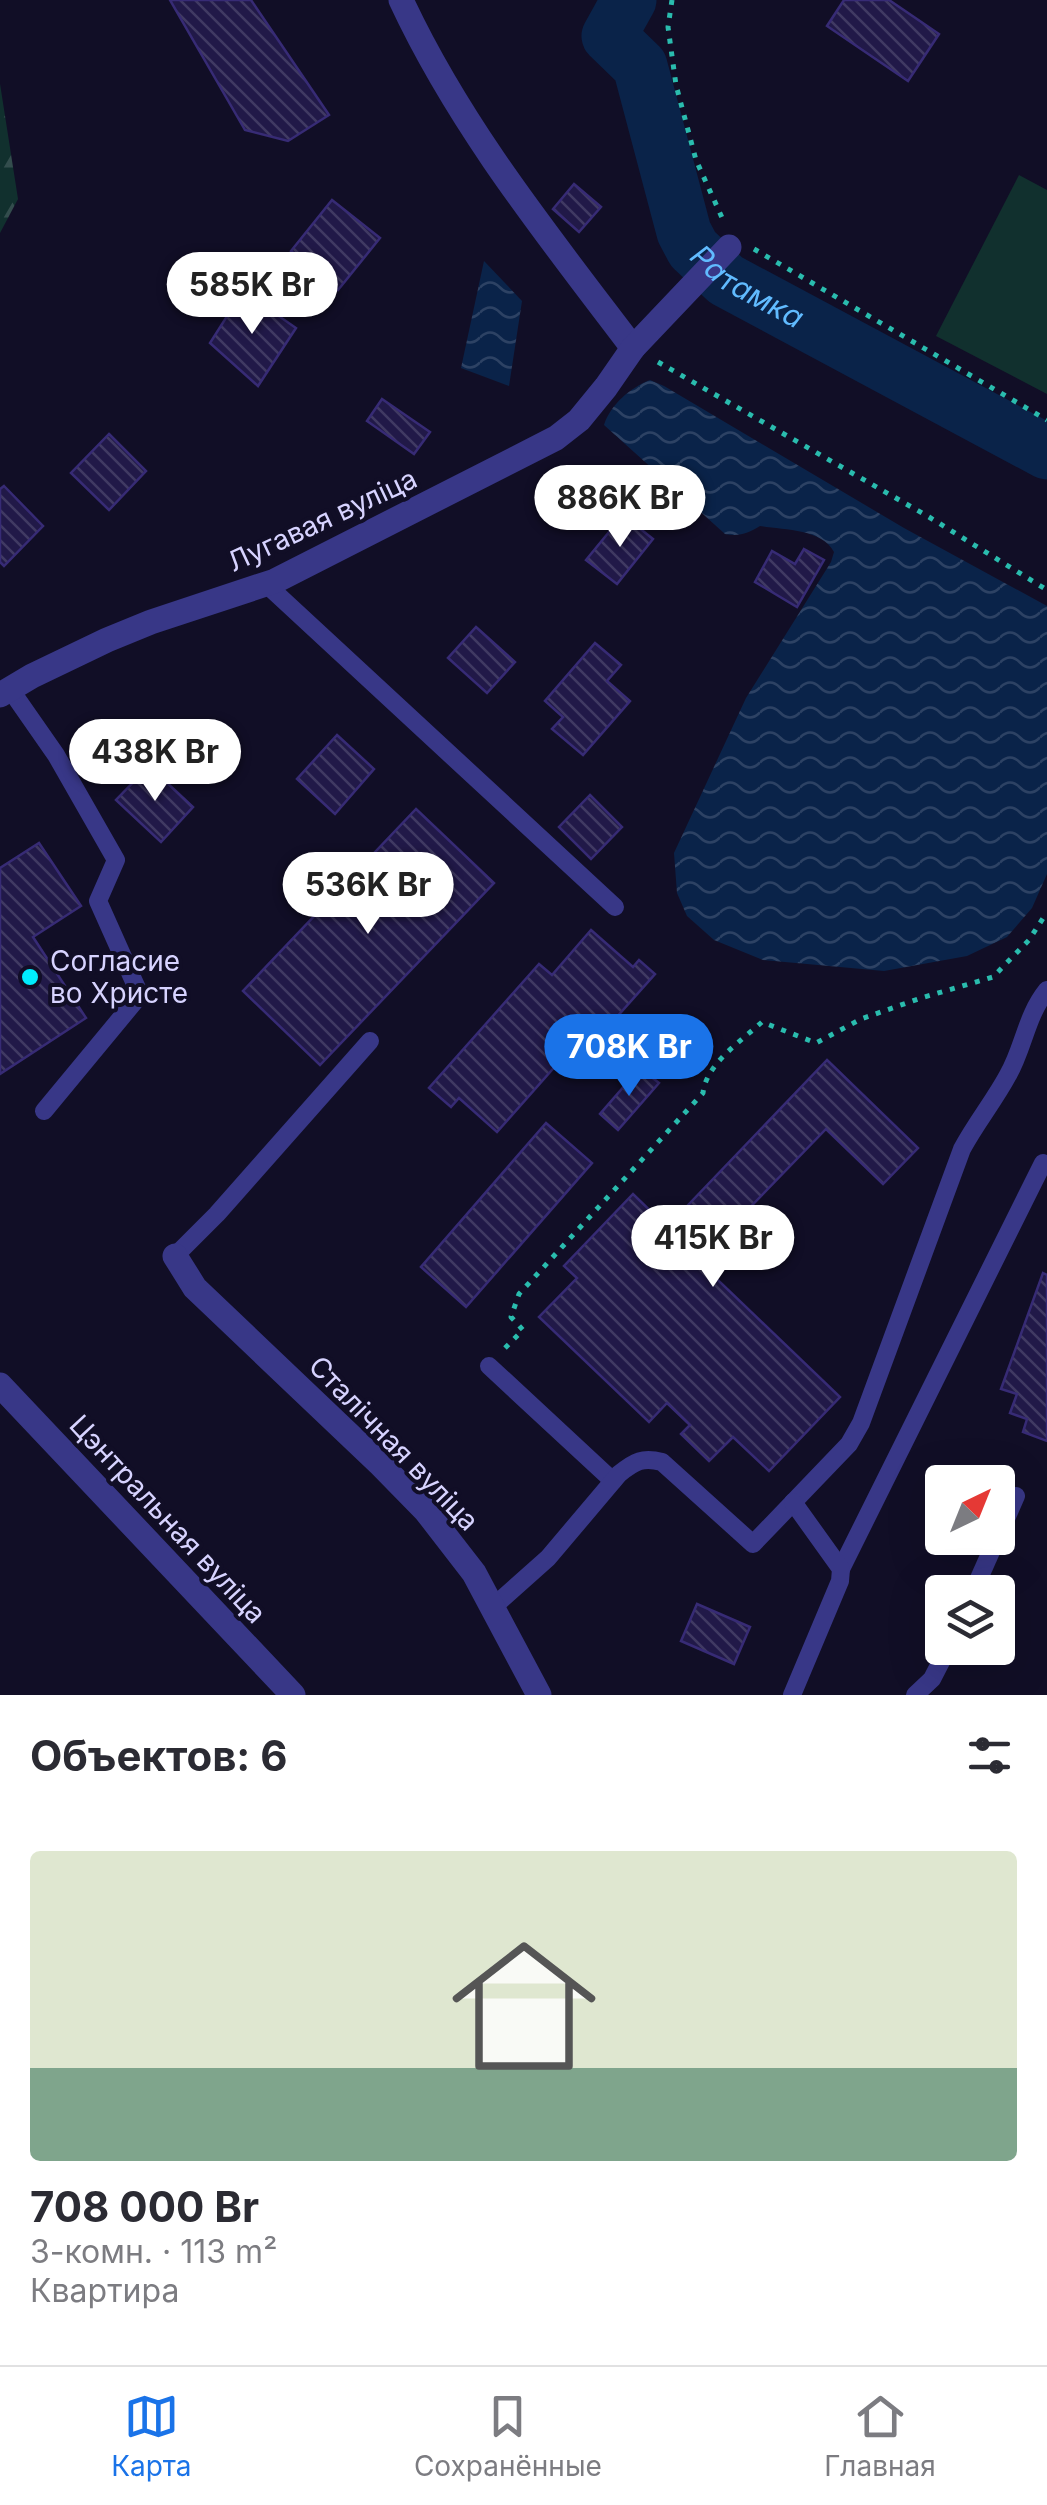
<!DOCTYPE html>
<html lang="ru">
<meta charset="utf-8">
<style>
body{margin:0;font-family:Inter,sans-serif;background:#f2f2f3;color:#2b2b33;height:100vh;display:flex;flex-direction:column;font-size:38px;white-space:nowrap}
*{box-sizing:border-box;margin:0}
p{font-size:32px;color:#7c7c81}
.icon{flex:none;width:55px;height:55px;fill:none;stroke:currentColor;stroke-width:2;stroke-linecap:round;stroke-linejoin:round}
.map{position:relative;height:1695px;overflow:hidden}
.panel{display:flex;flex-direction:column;background:#fff;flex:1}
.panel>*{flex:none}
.needle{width:65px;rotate:43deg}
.controls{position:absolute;left:925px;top:1465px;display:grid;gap:20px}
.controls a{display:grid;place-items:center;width:90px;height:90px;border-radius:10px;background:#fff;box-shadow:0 10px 40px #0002;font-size:50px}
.price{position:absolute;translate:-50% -85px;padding:0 22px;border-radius:35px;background:#fff;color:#222;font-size:32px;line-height:65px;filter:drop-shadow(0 2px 5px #0008)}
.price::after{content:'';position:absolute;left:50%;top:60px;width:30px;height:22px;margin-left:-15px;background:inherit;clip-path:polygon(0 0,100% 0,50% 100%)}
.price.active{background:#1a73e8;color:#fff}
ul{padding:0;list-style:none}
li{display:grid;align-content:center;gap:20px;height:530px;padding:0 30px}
li span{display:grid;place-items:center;height:310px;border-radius:10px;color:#555}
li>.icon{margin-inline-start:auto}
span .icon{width:180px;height:180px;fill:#fffc;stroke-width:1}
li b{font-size:42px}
h2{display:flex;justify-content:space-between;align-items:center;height:120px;padding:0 30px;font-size:42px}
.dock{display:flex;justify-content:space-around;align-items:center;height:140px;border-top:2px solid #e1e1e2;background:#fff;font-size:28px;color:#7c7c81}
.dock a{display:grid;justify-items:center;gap:5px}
.dock .active{color:#1a73e8}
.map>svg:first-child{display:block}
.green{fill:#11302e}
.forest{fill:url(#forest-firs)}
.water{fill:url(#water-waves)}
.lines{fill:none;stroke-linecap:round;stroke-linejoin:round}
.river{stroke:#0a2349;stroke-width:55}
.building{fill:url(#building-back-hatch);stroke:#372b75;stroke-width:2.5}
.path{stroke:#2abcae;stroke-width:5;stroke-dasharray:5 8;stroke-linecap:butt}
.service{stroke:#383787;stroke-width:18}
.minor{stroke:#383787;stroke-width:25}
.tertiary{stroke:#383787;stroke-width:25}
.poi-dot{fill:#00edfe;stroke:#110e26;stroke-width:4}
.labels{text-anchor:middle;stroke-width:8;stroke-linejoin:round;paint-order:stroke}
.street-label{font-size:28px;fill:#d7d3ff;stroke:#110e26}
.poi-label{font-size:28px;fill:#d7d3ff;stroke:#110e26;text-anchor:start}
.water-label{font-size:30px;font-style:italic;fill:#61bbff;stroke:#110e26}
</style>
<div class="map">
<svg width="1047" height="1695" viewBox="0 0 1047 1695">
<defs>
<pattern id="forest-firs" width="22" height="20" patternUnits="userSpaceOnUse" patternTransform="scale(2.5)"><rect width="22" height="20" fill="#11302e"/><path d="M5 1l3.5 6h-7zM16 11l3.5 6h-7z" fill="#334d4d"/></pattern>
<pattern id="water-waves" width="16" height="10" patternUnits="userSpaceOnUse" patternTransform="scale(2.5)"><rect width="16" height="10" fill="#0a2349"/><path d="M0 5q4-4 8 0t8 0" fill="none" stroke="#2d4264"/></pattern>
<pattern id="building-back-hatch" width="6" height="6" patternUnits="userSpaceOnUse" patternTransform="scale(2.5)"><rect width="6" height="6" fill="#211948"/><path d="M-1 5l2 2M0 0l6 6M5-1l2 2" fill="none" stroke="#403a63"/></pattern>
</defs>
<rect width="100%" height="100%" fill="#110e26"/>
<!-- green -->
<polygon class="green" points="1019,175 1047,190 1047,394 936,336"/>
<!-- forest -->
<polygon class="forest" points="0,84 18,199 0,233"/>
<!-- water -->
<g class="water">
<polygon points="484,261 522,301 509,386 461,368"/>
<path d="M650 380 664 386 904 528 1047 606V874L1032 908 1007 937 967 956 884 971 763 960 714 940 687 916 677 893 674 853 746 698 831 562 834 552C822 529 784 530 760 526 748 533 740 537 725 534L604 425C611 404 630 388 650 380Z"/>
</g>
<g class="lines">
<!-- river -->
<path class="river" id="s1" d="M629 0 609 36 640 66 684 232 693 249 726 280 1047 452"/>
</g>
<!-- building -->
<g class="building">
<polygon points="170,0 251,0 329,115 288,141 245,130"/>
<polygon points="844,0 889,0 939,34 908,81 827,26"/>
<polygon points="574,184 601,207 579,232 553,209"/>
<polygon points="332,200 380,238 338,290 291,251"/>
<polygon points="243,291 296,328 258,386 210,343"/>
<polygon points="382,399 430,432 414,454 367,421"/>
<polygon points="109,434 146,471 109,510 71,473"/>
<polygon points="4,486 43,526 4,566 0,562 0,489"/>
<polygon points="623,515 653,539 617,584 586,560"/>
<polygon points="804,549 824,560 797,607 755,582 772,551 795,564"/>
<polygon points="476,627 515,662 487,693 448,658"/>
<polygon points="595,643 621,665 607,681 630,701 583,755 552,729 563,717 545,701"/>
<polygon points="337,735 374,769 335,814 297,779"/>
<polygon points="149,766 193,807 161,842 116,800"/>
<polygon points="590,795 622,827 591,859 559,827"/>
<polygon points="416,809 494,883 320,1065 243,991"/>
<polygon points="39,843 81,906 33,937 86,1018 0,1074 0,868"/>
<polygon points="591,930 633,967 639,960 655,974 607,1028 597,1019 497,1132 459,1098 451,1107 429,1088 539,964 552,975"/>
<polygon points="827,1060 918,1148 883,1184 826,1129 698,1261 840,1397 769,1471 733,1437 709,1461 681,1434 690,1425 667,1403 649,1422 539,1317 577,1278 564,1266 633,1194 667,1227"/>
<polygon points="640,1068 659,1083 618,1130 600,1114"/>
<polygon points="546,1123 592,1163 466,1307 421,1267"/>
<polygon points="1043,1273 1047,1275 1047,1441 1023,1432 1027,1419 1010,1413 1017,1394 1001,1389"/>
<polygon points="697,1604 750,1627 734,1664 681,1641"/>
</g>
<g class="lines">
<!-- path -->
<g class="path">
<polyline points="672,0 668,27 676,85 696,160 724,222"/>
<polyline points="754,249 1047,420"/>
<polyline points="658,362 929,517 1047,590"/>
<path d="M505 1348 523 1330 511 1317 519 1294 703 1093C706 1064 741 1041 762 1022L816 1043 861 1019 921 998 993 977 1029 940 1047 912"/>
</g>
<!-- service -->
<g class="service">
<polyline points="266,584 615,907"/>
<polyline points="10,689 56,755 116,860 98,901 140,995 44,1111"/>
<polyline points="175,1256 217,1214 370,1041"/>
<polyline points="489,1366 613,1481"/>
<polyline points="998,1537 1016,1496"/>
<polyline points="841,1569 1043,1163"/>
<polyline points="973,1592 997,1538"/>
<path d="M493 1607 548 1558 619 1474C635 1461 643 1457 662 1462L753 1544 849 1444 861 1423 962 1149C976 1123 994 1101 1008 1075 1024 1047 1026 1016 1047 990"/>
<polyline points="792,1695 840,1581 841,1569 793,1502"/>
<polyline points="915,1695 932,1679 948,1648"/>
</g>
<!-- minor -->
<g class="minor">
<path d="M401 0C460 127 549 237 633 348"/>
<polyline points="0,695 32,676 107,640 151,622 275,581 556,438 579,420 606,387 633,348 729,247"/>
<polyline points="175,1256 195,1288 381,1465 426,1511 474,1573 539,1695"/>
</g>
<!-- tertiary -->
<polyline class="tertiary" points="0,1385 293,1695"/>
</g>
<!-- markers -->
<circle class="poi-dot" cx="30" cy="977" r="10"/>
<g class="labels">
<!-- street labels -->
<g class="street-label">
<text transform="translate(322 520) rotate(-25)" y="10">Лугавая вуліца</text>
<text transform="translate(394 1443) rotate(46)" y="10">Сталічная вуліца</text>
<text transform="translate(168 1519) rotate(47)" y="10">Цэнтральная вуліца</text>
</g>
<!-- poi labels -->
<g class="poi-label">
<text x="50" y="971">Согласие<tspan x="50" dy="32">во Христе</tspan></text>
</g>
<!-- water labels -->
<g class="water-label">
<text dy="10" stroke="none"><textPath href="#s1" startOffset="342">Ратамка</textPath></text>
</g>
</g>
</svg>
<div class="controls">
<a><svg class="needle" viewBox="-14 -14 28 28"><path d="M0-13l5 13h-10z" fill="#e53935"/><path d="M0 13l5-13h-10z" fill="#7c7c81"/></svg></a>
<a><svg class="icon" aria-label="layers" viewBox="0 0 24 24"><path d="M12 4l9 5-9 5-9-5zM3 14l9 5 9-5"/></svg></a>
</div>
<b class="price" style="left:252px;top:337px">585K Br</b>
<b class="price" style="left:620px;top:550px">886K Br</b>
<b class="price" style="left:155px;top:804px">438K Br</b>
<b class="price" style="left:368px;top:937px">536K Br</b>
<b class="price active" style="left:629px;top:1099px">708K Br</b>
<b class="price" style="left:713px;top:1290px">415K Br</b>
</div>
<section class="panel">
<h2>Объектов: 6<svg class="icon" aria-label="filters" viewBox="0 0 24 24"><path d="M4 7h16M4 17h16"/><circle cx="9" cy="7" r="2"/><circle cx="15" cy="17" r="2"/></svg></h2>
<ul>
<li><span style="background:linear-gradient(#dfe7d0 70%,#7fa58c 0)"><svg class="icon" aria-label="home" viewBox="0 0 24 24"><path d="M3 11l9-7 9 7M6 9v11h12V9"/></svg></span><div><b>708 000 Br</b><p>3-комн. · 113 m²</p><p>Квартира</p></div></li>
</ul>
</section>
<nav class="dock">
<a class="active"><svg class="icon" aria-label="map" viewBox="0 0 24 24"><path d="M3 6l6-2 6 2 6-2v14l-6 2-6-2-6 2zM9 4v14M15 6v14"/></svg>Карта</a>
<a><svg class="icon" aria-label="saved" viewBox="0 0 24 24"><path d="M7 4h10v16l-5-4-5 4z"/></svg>Сохранённые</a>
<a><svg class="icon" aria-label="home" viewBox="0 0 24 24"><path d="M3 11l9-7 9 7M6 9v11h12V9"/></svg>Главная</a>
</nav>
